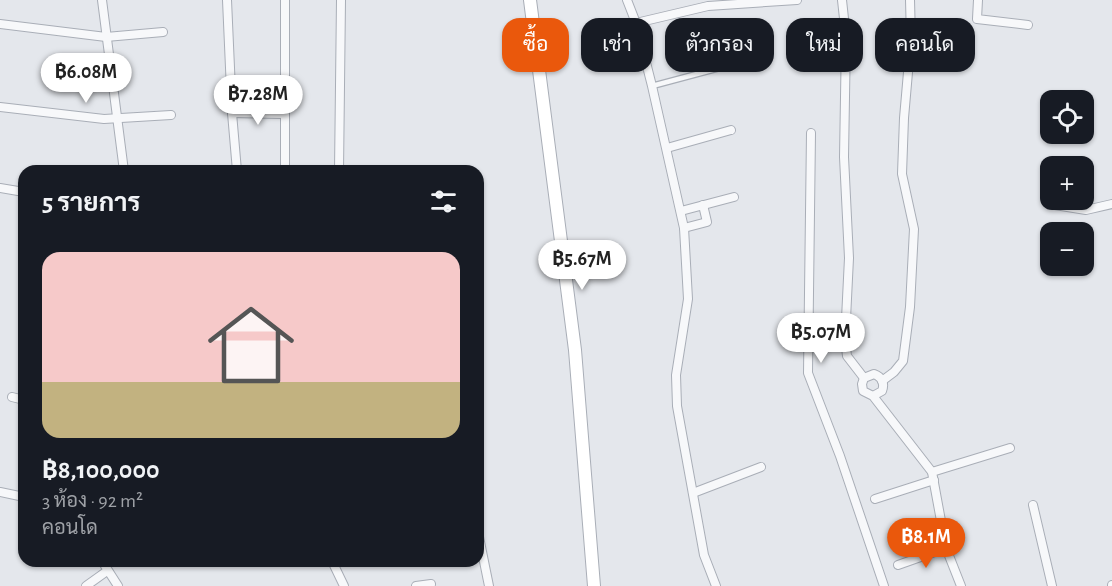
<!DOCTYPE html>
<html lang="th">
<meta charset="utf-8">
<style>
body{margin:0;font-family:"Alegreya Sans",Sarabun,sans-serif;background:#242831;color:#f1f3f6;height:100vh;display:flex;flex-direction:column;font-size:22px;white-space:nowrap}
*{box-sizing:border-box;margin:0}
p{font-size:20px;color:#9ea1a6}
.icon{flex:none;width:33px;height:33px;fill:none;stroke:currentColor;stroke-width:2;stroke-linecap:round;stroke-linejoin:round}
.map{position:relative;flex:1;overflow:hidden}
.panel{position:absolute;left:18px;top:165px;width:466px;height:402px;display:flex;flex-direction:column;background:#171b24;border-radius:18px;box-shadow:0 2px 4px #0004}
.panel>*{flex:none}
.hud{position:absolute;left:502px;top:18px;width:519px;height:54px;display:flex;gap:12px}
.tools{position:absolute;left:1040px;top:90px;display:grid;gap:12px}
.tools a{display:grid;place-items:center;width:54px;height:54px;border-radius:12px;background:#171b24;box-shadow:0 2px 4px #0004;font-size:30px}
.price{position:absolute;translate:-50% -51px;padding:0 14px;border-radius:21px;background:#fff;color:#222;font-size:20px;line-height:39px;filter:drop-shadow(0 2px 3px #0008)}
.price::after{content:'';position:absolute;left:50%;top:36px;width:18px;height:14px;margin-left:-9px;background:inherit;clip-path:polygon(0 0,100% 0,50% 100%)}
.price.on{background:#ea580c;color:#fff}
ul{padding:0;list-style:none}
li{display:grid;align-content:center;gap:12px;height:318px;padding:0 24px}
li+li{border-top:2px solid #363941}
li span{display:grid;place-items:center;height:186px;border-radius:18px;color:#555}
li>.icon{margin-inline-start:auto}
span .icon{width:108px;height:108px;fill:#fffc;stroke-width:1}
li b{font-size:26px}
h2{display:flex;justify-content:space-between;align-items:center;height:72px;padding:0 24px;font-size:26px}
.tag{padding:0 21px;border-radius:18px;background:#171b24;box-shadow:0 2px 4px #0004;font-size:21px;line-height:54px}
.tag.on{background:#ea580c;color:#fff}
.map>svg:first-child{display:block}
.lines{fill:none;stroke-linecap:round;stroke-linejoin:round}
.lane-casing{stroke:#a9aeb7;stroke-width:7}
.street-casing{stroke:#a9aeb7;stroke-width:10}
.secondary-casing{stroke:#a9aeb7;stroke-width:14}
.lane{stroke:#f7f8fa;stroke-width:4.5}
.street{stroke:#f7f8fa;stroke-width:8}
.secondary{stroke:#fff;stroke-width:12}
</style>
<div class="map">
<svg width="1112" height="586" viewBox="0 0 1112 586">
<rect width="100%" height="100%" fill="#e4e7ec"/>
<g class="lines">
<defs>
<polyline id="lane" points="652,86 727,66"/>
<g id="street">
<polyline points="102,0 124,171"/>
<polyline points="227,0 232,113 237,171"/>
<polyline points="285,0 285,171"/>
<polyline points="627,0 636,23 652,86 684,228 688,299 676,375 677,406 704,555 716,586"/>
<polyline points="842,0 846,37 844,157 849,258 845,339 847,356 864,378"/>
<polyline points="978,0 977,19 1028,25"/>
<polyline points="636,23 708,6 797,0"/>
<polyline points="0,24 106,37 163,32"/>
<polyline points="0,107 104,119 171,115"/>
<polyline points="232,113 285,114"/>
<polyline points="811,133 808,373 840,456 884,586"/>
<polyline points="667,148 731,130"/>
<polyline points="339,171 341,0"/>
<polyline points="0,188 24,192"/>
<polyline points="1055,205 1086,210 1112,204"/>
<polyline points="681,211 734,197"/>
<polyline points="684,228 707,222 703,205"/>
<polyline points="882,381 894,372 903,361 910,307 914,229 902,174 904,118 911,38 910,0"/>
<path d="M873 396 882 391C885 383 882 377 874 374L864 378 862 384 863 391 873 396 932 472 946 548 961 586"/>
<polyline points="12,397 24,400"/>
<polyline points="932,472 1010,448"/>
<polyline points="0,492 24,497"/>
<polyline points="693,493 761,467"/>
<polyline points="875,499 934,480"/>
<polyline points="1033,505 1052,586"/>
<polyline points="478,532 489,586"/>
<polyline points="102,561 118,586"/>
<polyline points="332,561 344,586"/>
<polyline points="898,565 946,548"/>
<polyline points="86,586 107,571"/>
<polyline points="416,586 431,584"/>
<polyline points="1112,586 1112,585"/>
</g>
<polyline id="secondary" points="530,0 575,350 594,586"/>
</defs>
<!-- lane casing -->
<use href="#lane" class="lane-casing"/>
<!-- street casing -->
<use href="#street" class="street-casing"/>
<!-- secondary casing -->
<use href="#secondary" class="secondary-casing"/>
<!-- lane -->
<use href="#lane" class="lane"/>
<!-- street -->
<use href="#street" class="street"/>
<!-- secondary -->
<use href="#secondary" class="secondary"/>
</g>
</svg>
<div class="tools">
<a><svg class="icon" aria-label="locate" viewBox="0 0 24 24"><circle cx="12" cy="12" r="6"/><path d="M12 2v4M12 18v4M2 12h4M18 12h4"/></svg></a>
<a>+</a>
<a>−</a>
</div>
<b class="price" style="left:86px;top:104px">฿6.08M</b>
<b class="price" style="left:258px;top:126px">฿7.28M</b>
<b class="price" style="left:582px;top:291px">฿5.67M</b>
<b class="price" style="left:821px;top:364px">฿5.07M</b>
<b class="price on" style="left:926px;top:569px">฿8.1M</b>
<div class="hud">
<a class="tag on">ซื้อ</a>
<a class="tag">เช่า</a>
<a class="tag">ตัวกรอง</a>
<a class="tag">ใหม่</a>
<a class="tag">คอนโด</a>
</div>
<section class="panel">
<h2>5 รายการ<svg class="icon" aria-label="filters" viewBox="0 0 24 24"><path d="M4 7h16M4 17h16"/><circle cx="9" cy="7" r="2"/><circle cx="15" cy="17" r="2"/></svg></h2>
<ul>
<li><span style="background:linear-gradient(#f6c9c9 70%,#c2b280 0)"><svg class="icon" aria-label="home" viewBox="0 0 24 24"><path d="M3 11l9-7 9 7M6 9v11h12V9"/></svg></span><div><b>฿8,100,000</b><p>3 ห้อง · 92 m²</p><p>คอนโด</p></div></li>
</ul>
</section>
</div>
